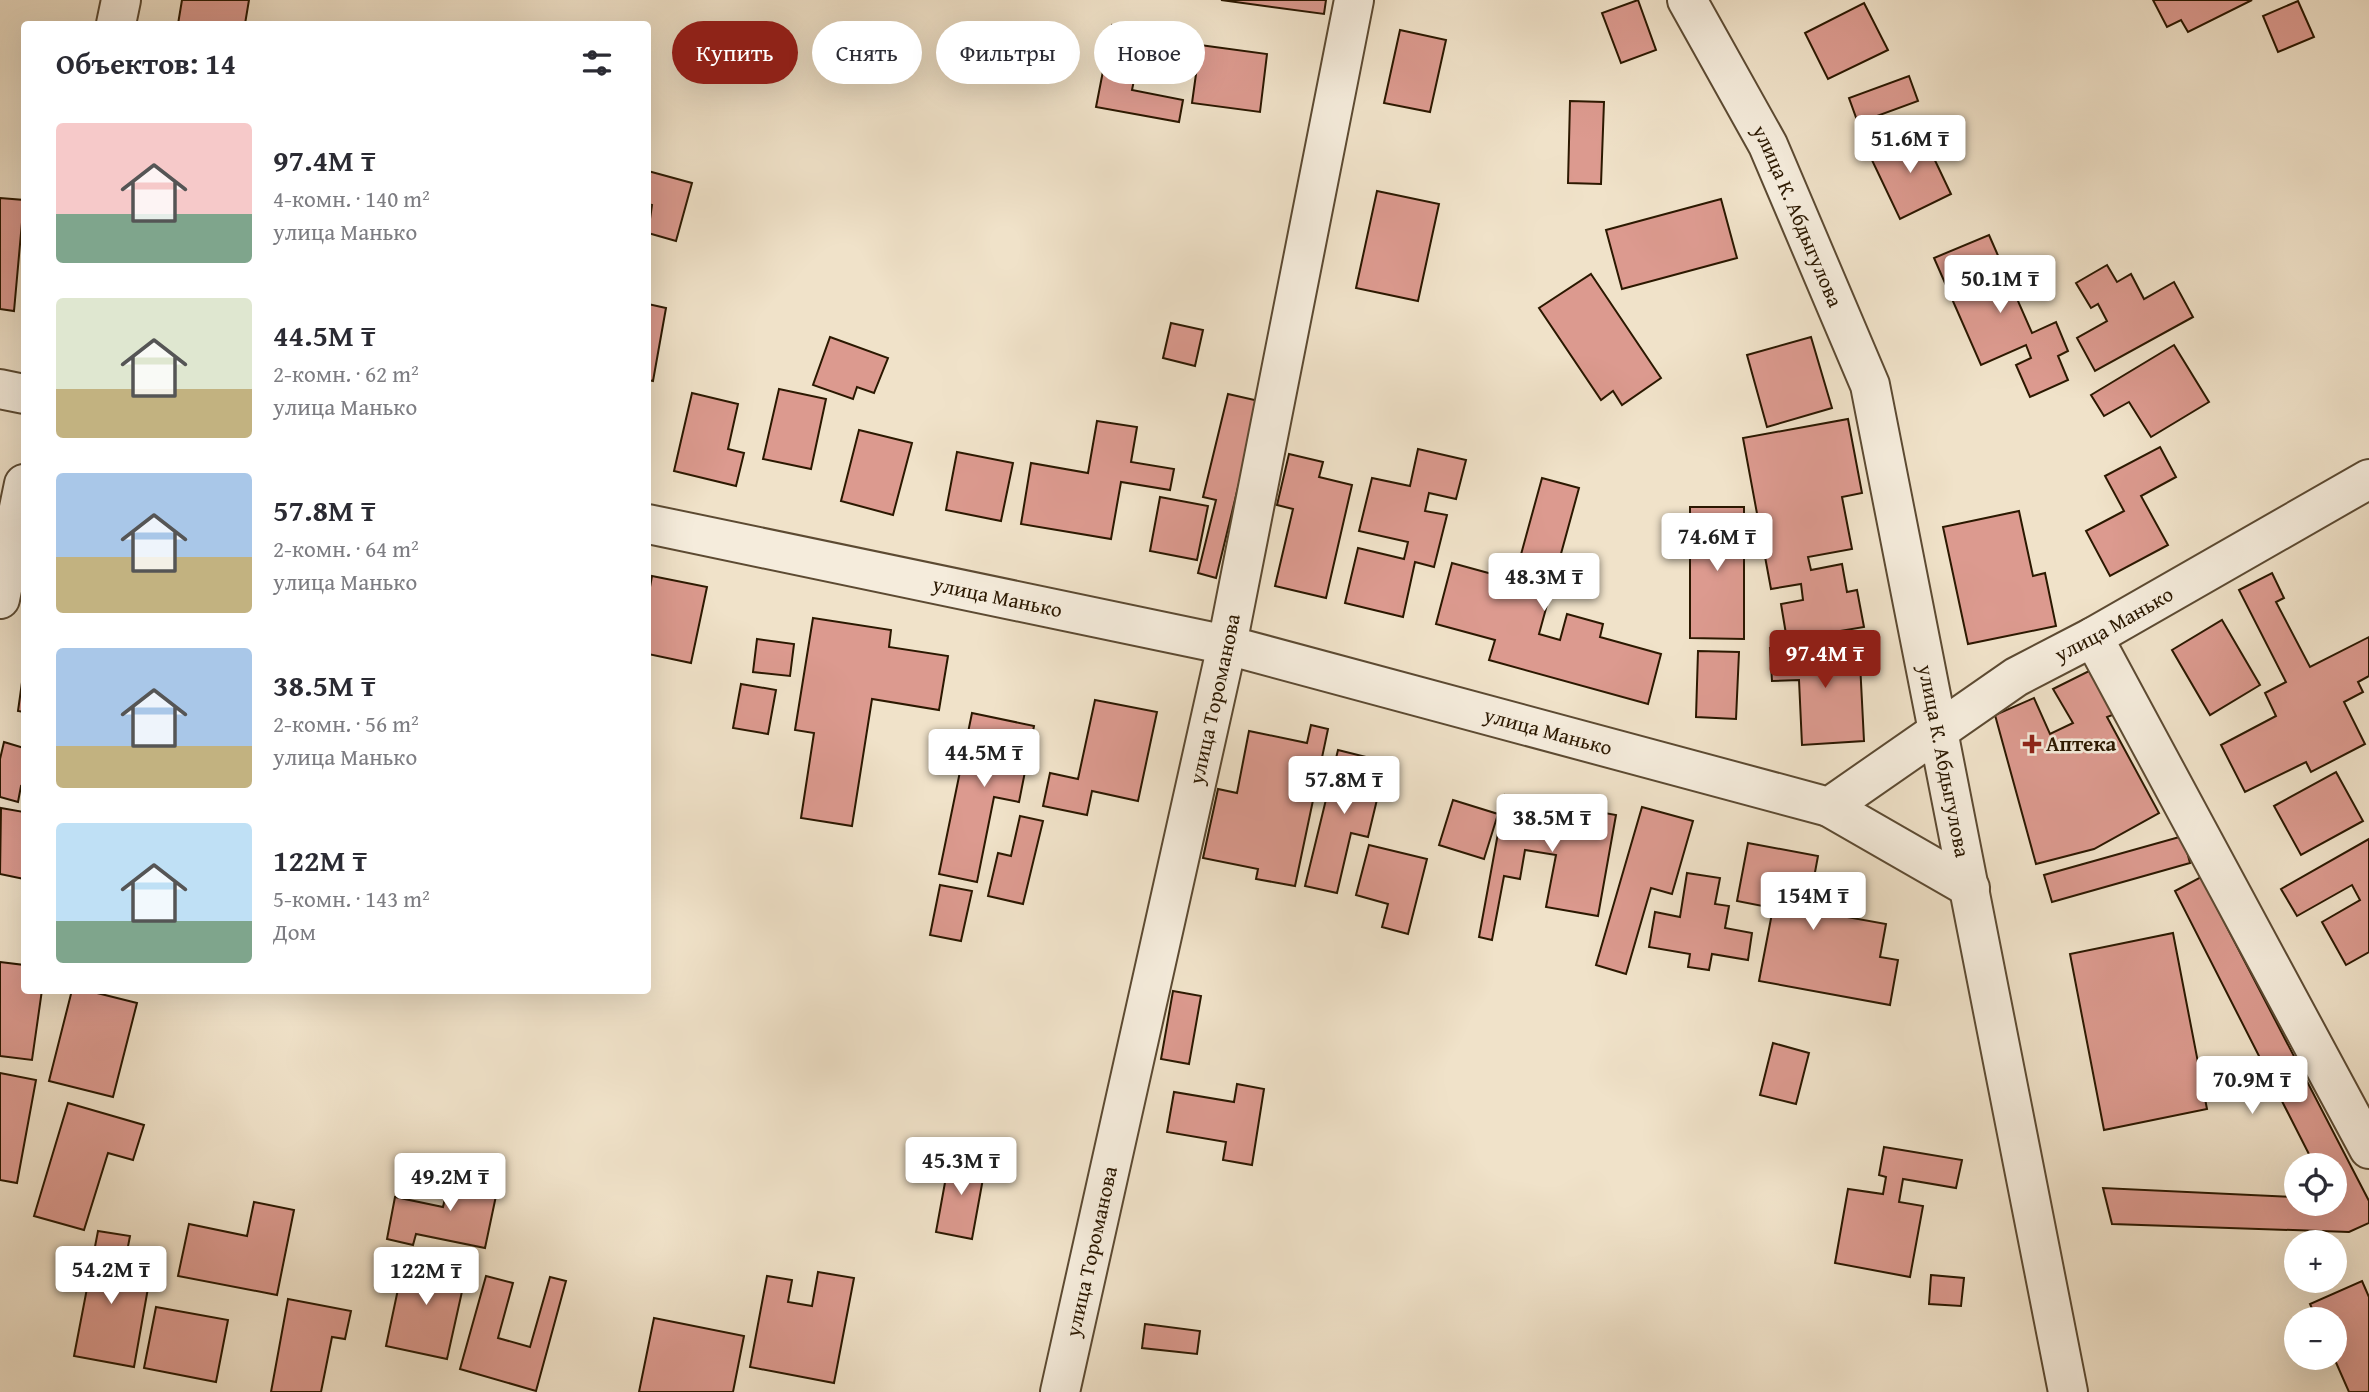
<!DOCTYPE html>
<html lang="ru">
<meta charset="utf-8">
<style>
body{margin:0;font-family:"Gentium Book Plus",serif;background:#f7f7f7;color:#2b2b33;height:100vh;display:flex;flex-direction:column;font-size:26px;white-space:nowrap}
*{box-sizing:border-box;margin:0}
p{font-size:23px;color:#7c7c81}
.icon{flex:none;width:38px;height:38px;fill:none;stroke:currentColor;stroke-width:2;stroke-linecap:round;stroke-linejoin:round}
.map{position:relative;flex:1;overflow:hidden}
.sheet{position:absolute;left:21px;top:21px;width:630px;height:973px;display:flex;flex-direction:column;background:#fff;border-radius:7px;box-shadow:0 7px 28px #0002}
.sheet>*{flex:none}
.guide{position:absolute;left:672px;top:21px;width:665px;height:63px;display:flex;gap:14px}
.controls{position:absolute;left:2284px;top:1153px;display:grid;gap:14px}
.controls a{display:grid;place-items:center;width:63px;height:63px;border-radius:50%;background:#fff;box-shadow:0 7px 28px #0002;font-size:35px}
.price{position:absolute;translate:-50% -60px;padding:0 16px;border-radius:7px;background:#fff;color:#222;font-size:23px;line-height:46px;filter:drop-shadow(0 2px 4px #0008)}
.price::after{content:'';position:absolute;left:50%;top:42px;width:21px;height:16px;margin-left:-10px;background:inherit;clip-path:polygon(0 0,100% 0,50% 100%)}
.price.active{background:#8f2418;color:#fff}
ul{padding:0;list-style:none}
li{display:flex;align-items:center;gap:21px;height:175px;padding:0 35px}
li span{display:grid;place-items:center;flex:none;width:196px;height:140px;border-radius:7px;color:#555}
li>.icon{margin-inline-start:auto}
span .icon{width:84px;height:84px;fill:#fffc;stroke-width:1}
li b{font-size:30px}
h2{display:flex;justify-content:space-between;align-items:center;height:84px;padding:0 35px;font-size:30px}
.chip{padding:0 24px;border-radius:32px;background:#fff;box-shadow:0 7px 28px #0002;font-size:24px;line-height:63px}
.chip.active{background:#8f2418;color:#fff}
.map>svg:first-child{display:block}
.building{fill:#dc9a8f;stroke:#2b1800;stroke-width:2}
.lines{fill:none;stroke-linecap:round;stroke-linejoin:round}
.minor-casing{stroke:#5c4a32;stroke-width:42}
.tertiary-casing{stroke:#5c4a32;stroke-width:42}
.minor{stroke:#f5ecdc;stroke-width:38}
.tertiary{stroke:#f5ecdc;stroke-width:38}
.poi-dot{fill:#8f2418;stroke:#f5ecdc;stroke-width:2.5}
.labels{text-anchor:middle;stroke-width:5;stroke-linejoin:round;paint-order:stroke}
.street-label{font-size:21px;fill:#2b1800;stroke:#f5ecdc}
.poi-label{font-size:21px;font-weight:bold;fill:#2b1800;stroke:#f5ecdc;text-anchor:start}
</style>
<div class="map">
<svg width="2369" height="1392" viewBox="0 0 2369 1392">
<rect width="100%" height="100%" fill="#f0e2c9"/>
<filter id="stains"><feTurbulence type="fractalNoise" baseFrequency=".00286" numOctaves="4"/><feColorMatrix values="0 0 0 0 .2 0 0 0 0 .09 0 0 0 0 .02 0 0 0 .5 -.17"/></filter>
<radialGradient id="worn" r=".72"><stop offset=".6" stop-color="#630" stop-opacity="0"/><stop offset="1" stop-color="#630" stop-opacity=".3"/></radialGradient>
<!-- building -->
<g class="building">
<polygon points="182,0 249,0 245,24 178,24"/>
<polygon points="1221,0 1326,0 1324,14"/>
<polygon points="1638,0 1656,50 1621,63 1602,13"/>
<polygon points="2153,0 2252,0 2188,32 2181,20 2167,27"/>
<polygon points="2298,1 2314,37 2278,52 2263,16"/>
<polygon points="1864,3 1888,50 1828,79 1805,33"/>
<polygon points="1112,25 1144,31 1132,90 1183,100 1179,122 1096,107"/>
<polygon points="1400,30 1446,40 1430,112 1384,103"/>
<polygon points="1200,45 1267,54 1260,112 1192,103"/>
<polygon points="1909,76 1918,101 1858,123 1849,98"/>
<polygon points="1570,101 1604,102 1601,184 1568,183"/>
<polygon points="1921,131 1951,194 1900,219 1870,156"/>
<polygon points="648,171 692,183 676,241 648,233 652,205 648,204"/>
<polygon points="1377,191 1439,204 1418,301 1356,288"/>
<polygon points="0,198 24,200 14,311 0,309"/>
<polygon points="1721,199 1737,258 1622,289 1606,230"/>
<polygon points="1989,235 2032,333 2056,322 2068,351 2058,356 2068,380 2030,397 2016,365 2031,358 2026,345 1981,365 1934,258"/>
<polygon points="2107,265 2117,282 2131,274 2144,299 2174,282 2193,317 2095,371 2077,338 2107,321 2098,304 2091,308 2076,283"/>
<polygon points="1591,274 1661,378 1622,405 1613,391 1601,400 1539,308"/>
<polygon points="648,304 666,308 653,381 648,380"/>
<polygon points="1171,323 1203,330 1195,366 1163,358"/>
<polygon points="830,337 888,358 874,393 857,387 853,399 813,385"/>
<polygon points="1811,337 1832,408 1767,427 1747,355"/>
<polygon points="2174,345 2209,402 2151,437 2129,402 2104,416 2091,395"/>
<polygon points="779,389 826,399 811,469 763,459"/>
<polygon points="692,393 738,404 728,449 744,453 736,486 674,471"/>
<polygon points="1228,394 1259,401 1216,578 1198,573 1216,500 1203,497"/>
<polygon points="1848,419 1862,493 1842,497 1852,549 1808,557 1811,570 1842,564 1847,592 1857,590 1864,627 1787,640 1781,604 1803,600 1801,584 1771,589 1743,438"/>
<polygon points="1097,421 1137,427 1131,462 1174,469 1170,490 1121,482 1111,539 1021,524 1031,463 1088,473"/>
<polygon points="859,430 912,443 893,515 841,501"/>
<polygon points="2160,447 2176,477 2141,496 2168,545 2110,576 2086,531 2124,511 2105,476"/>
<polygon points="1418,449 1466,460 1456,499 1429,493 1425,511 1447,515 1434,567 1415,562 1403,617 1345,603 1358,548 1404,559 1408,542 1359,531 1372,478 1410,486"/>
<polygon points="957,452 1013,463 1001,521 946,510"/>
<polygon points="1289,454 1323,462 1319,477 1352,485 1326,598 1275,586 1293,509 1277,505"/>
<polygon points="1542,478 1579,488 1539,634 1560,640 1567,614 1603,624 1600,637 1661,654 1648,704 1489,660 1495,640 1436,624 1452,563 1514,580"/>
<polygon points="1160,497 1208,506 1197,560 1150,551"/>
<polygon points="1690,507 1744,507 1744,639 1690,638"/>
<polygon points="2019,511 2033,576 2045,573 2056,626 1968,644 1943,527"/>
<polygon points="2272,573 2284,598 2276,602 2310,667 2369,637 2369,676 2358,682 2363,692 2344,702 2365,744 2311,772 2306,762 2245,792 2221,745 2276,716 2265,693 2286,682 2239,590"/>
<polygon points="652,576 707,587 691,663 648,654 648,598"/>
<polygon points="813,618 891,630 889,647 948,656 939,710 872,699 852,826 801,818 814,733 795,730"/>
<polygon points="2222,620 2260,685 2210,715 2172,650"/>
<polygon points="757,639 794,644 790,676 753,672"/>
<polygon points="1859,643 1864,741 1802,745 1799,680 1772,681 1770,648"/>
<polygon points="1698,651 1739,652 1736,719 1696,717"/>
<polygon points="24,668 24,712 18,711"/>
<polygon points="2089,671 2115,714 2107,717 2159,813 2094,849 2036,864 1995,715 2034,698 2050,734 2073,723 2053,689"/>
<polygon points="741,684 776,690 768,734 733,728"/>
<polygon points="1095,700 1157,712 1138,801 1092,791 1087,815 1043,806 1050,773 1078,779"/>
<polygon points="972,713 1034,726 1019,802 994,797 977,882 939,874"/>
<polygon points="1311,725 1328,729 1295,886 1256,879 1258,869 1203,858 1218,789 1237,793 1249,731 1307,743"/>
<polygon points="4,742 24,748 24,787 21,786 18,802 0,797 0,759"/>
<polygon points="1338,750 1386,762 1368,837 1351,833 1337,893 1305,886"/>
<polygon points="2336,772 2363,821 2301,855 2274,806"/>
<polygon points="1505,795 1616,815 1598,916 1546,907 1556,855 1525,850 1520,879 1504,876 1492,940 1479,937"/>
<polygon points="1453,800 1498,814 1484,859 1439,845"/>
<polygon points="1642,807 1693,821 1672,894 1651,888 1626,974 1596,965"/>
<polygon points="1,808 24,812 24,879 0,874"/>
<polygon points="1020,816 1043,821 1023,904 988,896 998,853 1011,856"/>
<polygon points="2183,836 2190,863 2052,902 2044,875"/>
<polygon points="2369,839 2369,952 2346,965 2322,922 2360,900 2352,885 2297,916 2281,889"/>
<polygon points="1748,843 1818,856 1808,910 1886,924 1880,957 1898,960 1890,1005 1759,981 1773,908 1737,901"/>
<polygon points="1369,845 1427,859 1408,934 1382,927 1388,904 1356,895"/>
<polygon points="1687,873 1720,878 1715,904 1729,906 1725,928 1752,933 1748,960 1712,954 1709,970 1688,967 1690,954 1649,947 1655,912 1680,917"/>
<polygon points="2201,877 2369,1201 2369,1223 2349,1232 2112,1224 2103,1188 2296,1197 2296,1204 2334,1204 2334,1166 2315,1166 2175,891"/>
<polygon points="940,885 972,891 961,941 930,935"/>
<polygon points="2173,933 2207,1109 2104,1130 2070,954"/>
<polygon points="0,962 24,965 24,990 42,990 32,1060 0,1056"/>
<polygon points="72,990 85,990 137,1003 113,1097 49,1081"/>
<polygon points="1173,991 1201,996 1189,1064 1161,1059"/>
<polygon points="1773,1043 1809,1053 1796,1104 1760,1095"/>
<polygon points="0,1073 36,1080 17,1183 0,1180"/>
<polygon points="1237,1084 1264,1089 1252,1165 1223,1160 1226,1142 1167,1132 1174,1092 1234,1102"/>
<polygon points="68,1103 144,1125 133,1160 108,1153 84,1230 34,1216"/>
<polygon points="1884,1147 1962,1160 1956,1188 1903,1179 1899,1202 1923,1206 1910,1277 1835,1263 1848,1189 1883,1194 1886,1177 1879,1175"/>
<polygon points="950,1155 986,1162 972,1239 936,1232"/>
<polygon points="478,1168 501,1172 485,1248 416,1234 413,1245 387,1239 395,1197 443,1207 450,1177 475,1182"/>
<polygon points="254,1202 294,1210 277,1295 178,1276 189,1224 247,1236"/>
<polygon points="98,1231 130,1236 121,1283 148,1288 134,1367 74,1356"/>
<polygon points="405,1256 467,1269 447,1359 386,1346"/>
<polygon points="818,1272 854,1278 834,1383 750,1367 767,1276 792,1280 788,1302 812,1306"/>
<polygon points="1931,1275 1964,1278 1961,1306 1929,1304"/>
<polygon points="486,1276 513,1283 498,1338 530,1347 550,1277 566,1281 536,1391 460,1369"/>
<polygon points="2362,1281 2369,1297 2369,1392 2349,1392 2334,1358 2334,1320 2317,1320 2310,1304"/>
<polygon points="288,1299 351,1311 345,1339 332,1337 321,1392 271,1392"/>
<polygon points="156,1307 228,1320 216,1382 144,1368"/>
<polygon points="654,1318 744,1336 733,1392 639,1392"/>
<polygon points="1145,1324 1200,1331 1197,1354 1142,1348"/>
</g>
<g class="lines">
<defs>
<g id="minor">
<polyline points="116,24 121,0"/>
<polyline points="0,389 24,394"/>
<path id="s1" d="M648 524 1227 645 1829 807 2016 677 2093 637 2369 479"/>
<polyline points="0,599 24,484"/>
<polyline points="2093,637 2369,1149"/>
<polyline points="1829,807 1970,888"/>
<path id="s2" d="M1060 1392 1227 645 1354 0"/>
</g>
<g id="tertiary">
<path id="s3" d="M1687 0 1768 145 1870 385 2068 1392"/>
</g>
</defs>
<!-- minor casing -->
<use href="#minor" class="minor-casing"/>
<!-- tertiary casing -->
<use href="#tertiary" class="tertiary-casing"/>
<!-- minor -->
<use href="#minor" class="minor"/>
<!-- tertiary -->
<use href="#tertiary" class="tertiary"/>
</g>
<!-- markers -->
<path class="poi-dot" d="M2028.5 733.5h7v7h7v7h-7v7h-7v-7h-7v-7h7z"/>
<g class="labels">
<!-- street labels -->
<g class="street-label">
<text dy="7" stroke="none"><textPath href="#s3" startOffset="243">улица К. Абдыгулова</textPath></text>
<text dy="7" stroke="none"><textPath href="#s1" startOffset="357">улица Манько</textPath></text>
<text dy="7" stroke="none"><textPath href="#s1" startOffset="1554">улица Манько</textPath></text>
<text dy="7" stroke="none"><textPath href="#s2" startOffset="710">улица Тороманова</textPath></text>
<text dy="7" stroke="none"><textPath href="#s1" startOffset="924">улица Манько</textPath></text>
<text dy="7" stroke="none"><textPath href="#s3" startOffset="810">улица К. Абдыгулова</textPath></text>
<text dy="7" stroke="none"><textPath href="#s2" startOffset="144">улица Тороманова</textPath></text>
</g>
<!-- poi labels -->
<g class="poi-label">
<text x="2046" y="751">Аптека</text>
</g>
</g>
<rect width="100%" height="100%" filter="url(#stains)"/>
<rect width="100%" height="100%" fill="url(#worn)"/>
</svg>
<div class="controls">
<a><svg class="icon" aria-label="locate" viewBox="0 0 24 24"><circle cx="12" cy="12" r="6"/><path d="M12 2v4M12 18v4M2 12h4M18 12h4"/></svg></a>
<a>+</a>
<a>−</a>
</div>
<b class="price" style="left:1910px;top:175px">51.6M ₸</b>
<b class="price" style="left:2000px;top:315px">50.1M ₸</b>
<b class="price" style="left:1717px;top:573px">74.6M ₸</b>
<b class="price" style="left:1544px;top:613px">48.3M ₸</b>
<b class="price active" style="left:1825px;top:690px">97.4M ₸</b>
<b class="price" style="left:984px;top:789px">44.5M ₸</b>
<b class="price" style="left:1344px;top:816px">57.8M ₸</b>
<b class="price" style="left:1552px;top:854px">38.5M ₸</b>
<b class="price" style="left:1813px;top:932px">154M ₸</b>
<b class="price" style="left:2252px;top:1116px">70.9M ₸</b>
<b class="price" style="left:961px;top:1197px">45.3M ₸</b>
<b class="price" style="left:450px;top:1213px">49.2M ₸</b>
<b class="price" style="left:111px;top:1306px">54.2M ₸</b>
<b class="price" style="left:426px;top:1307px">122M ₸</b>
<div class="guide">
<a class="chip active">Купить</a>
<a class="chip">Снять</a>
<a class="chip">Фильтры</a>
<a class="chip">Новое</a>
</div>
<section class="sheet">
<h2>Объектов: 14<svg class="icon" aria-label="filters" viewBox="0 0 24 24"><path d="M4 7h16M4 17h16"/><circle cx="9" cy="7" r="2"/><circle cx="15" cy="17" r="2"/></svg></h2>
<ul>
<li><span style="background:linear-gradient(#f6c9c9 65%,#7fa58c 0)"><svg class="icon" aria-label="home" viewBox="0 0 24 24"><path d="M3 11l9-7 9 7M6 9v11h12V9"/></svg></span><div><b>97.4M ₸</b><p>4-комн. · 140 m²</p><p>улица Манько</p></div></li>
<li><span style="background:linear-gradient(#dfe7d0 65%,#c2b280 0)"><svg class="icon" aria-label="home" viewBox="0 0 24 24"><path d="M3 11l9-7 9 7M6 9v11h12V9"/></svg></span><div><b>44.5M ₸</b><p>2-комн. · 62 m²</p><p>улица Манько</p></div></li>
<li><span style="background:linear-gradient(#a9c7e8 60%,#c2b280 0)"><svg class="icon" aria-label="home" viewBox="0 0 24 24"><path d="M3 11l9-7 9 7M6 9v11h12V9"/></svg></span><div><b>57.8M ₸</b><p>2-комн. · 64 m²</p><p>улица Манько</p></div></li>
<li><span style="background:linear-gradient(#a9c7e8 70%,#c2b280 0)"><svg class="icon" aria-label="home" viewBox="0 0 24 24"><path d="M3 11l9-7 9 7M6 9v11h12V9"/></svg></span><div><b>38.5M ₸</b><p>2-комн. · 56 m²</p><p>улица Манько</p></div></li>
<li><span style="background:linear-gradient(#bfe0f5 70%,#7fa58c 0)"><svg class="icon" aria-label="home" viewBox="0 0 24 24"><path d="M3 11l9-7 9 7M6 9v11h12V9"/></svg></span><div><b>122M ₸</b><p>5-комн. · 143 m²</p><p>Дом</p></div></li>
</ul>
</section>
</div>
